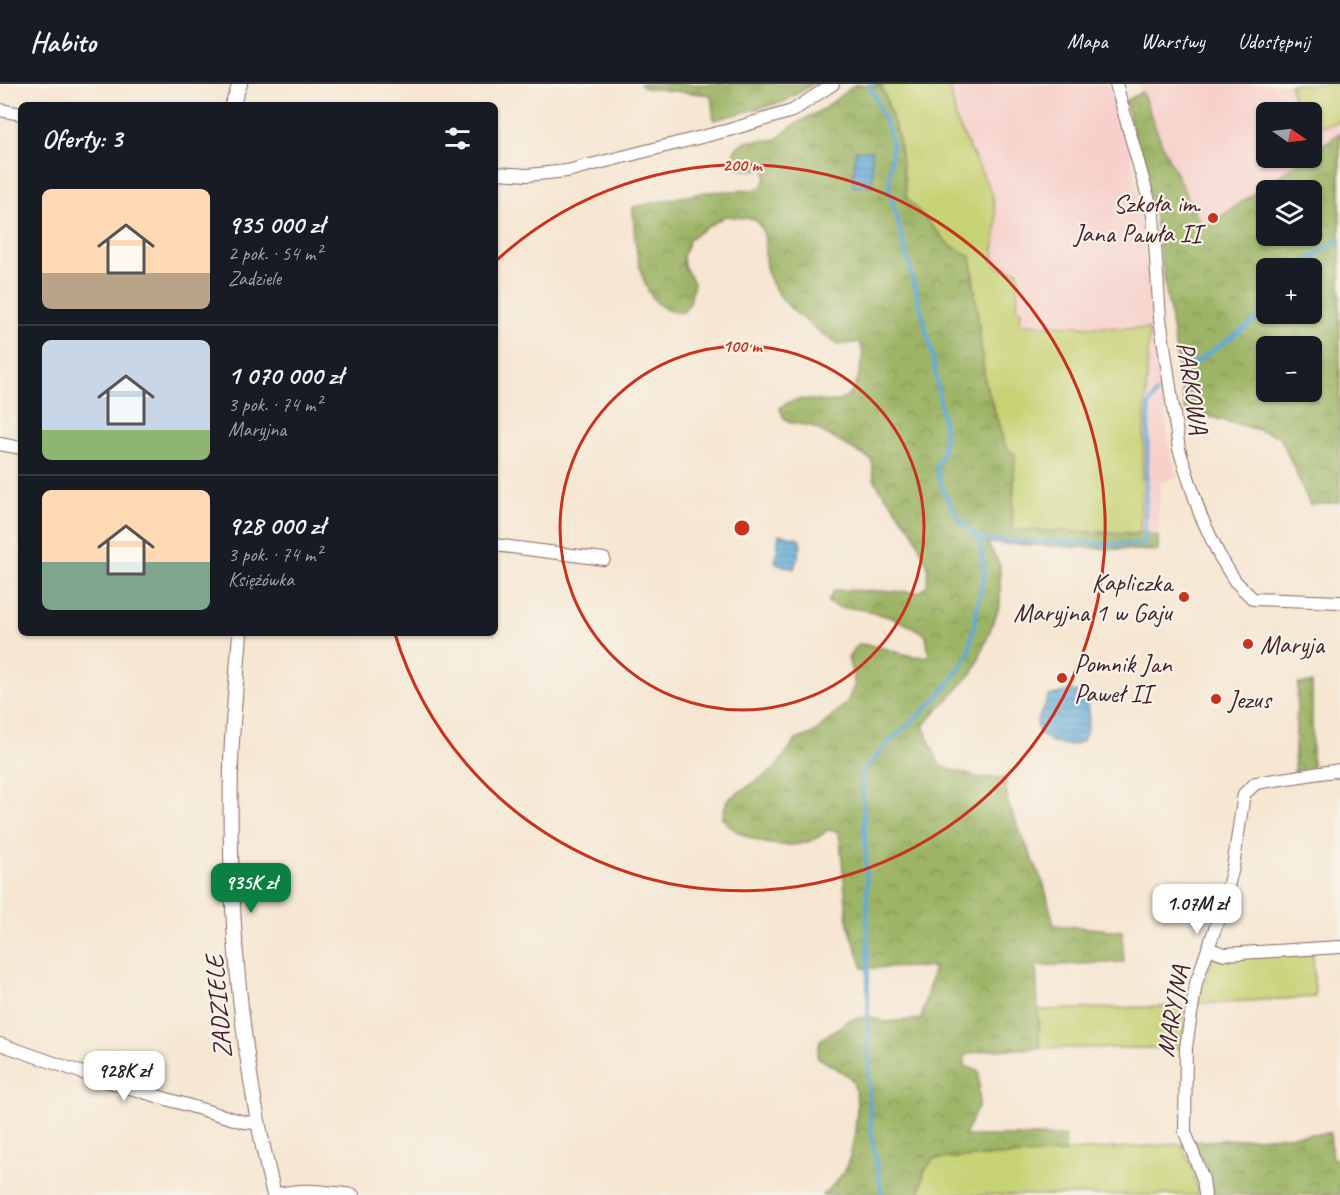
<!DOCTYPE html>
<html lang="pl">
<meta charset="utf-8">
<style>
body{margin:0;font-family:Caveat,sans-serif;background:#20242c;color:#f1f3f6;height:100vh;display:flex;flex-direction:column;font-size:22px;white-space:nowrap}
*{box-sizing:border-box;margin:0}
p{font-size:20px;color:#9ea1a6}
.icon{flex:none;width:33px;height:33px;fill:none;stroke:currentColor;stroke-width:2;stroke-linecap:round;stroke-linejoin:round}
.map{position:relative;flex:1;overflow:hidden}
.sheet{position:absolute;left:18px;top:18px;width:480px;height:534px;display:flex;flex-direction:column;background:#171b24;border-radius:9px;box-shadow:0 2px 4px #0004}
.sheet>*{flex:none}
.needle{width:39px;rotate:104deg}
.controls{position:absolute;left:1256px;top:18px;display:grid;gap:12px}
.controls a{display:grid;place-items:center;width:66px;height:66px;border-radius:9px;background:#171b24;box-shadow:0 2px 4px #0004;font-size:30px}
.price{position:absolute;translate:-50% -51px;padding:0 14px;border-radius:12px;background:#fff;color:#222;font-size:20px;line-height:39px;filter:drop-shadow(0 2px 3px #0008)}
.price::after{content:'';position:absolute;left:50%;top:36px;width:18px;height:14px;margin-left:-9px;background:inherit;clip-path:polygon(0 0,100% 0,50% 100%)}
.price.current{background:#0b8043;color:#fff}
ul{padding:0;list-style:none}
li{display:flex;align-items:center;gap:18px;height:150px;padding:0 24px}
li+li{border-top:2px solid #363941}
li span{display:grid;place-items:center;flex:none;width:168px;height:120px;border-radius:9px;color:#555}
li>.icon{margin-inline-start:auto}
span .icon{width:72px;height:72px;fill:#fffc;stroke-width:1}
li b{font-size:26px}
h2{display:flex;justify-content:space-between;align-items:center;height:72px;padding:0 24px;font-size:26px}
header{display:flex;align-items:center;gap:36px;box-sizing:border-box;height:84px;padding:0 30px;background:#171b24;border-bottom:2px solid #363941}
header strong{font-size:28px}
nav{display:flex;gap:33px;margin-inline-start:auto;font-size:21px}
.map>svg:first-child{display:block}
.built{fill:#f7d0cb;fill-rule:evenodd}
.grass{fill:#c6d273;stroke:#88784f;stroke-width:1.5}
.forest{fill:url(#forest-crowns);stroke:#736a48;stroke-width:1.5;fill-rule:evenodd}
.water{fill:url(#water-rules);stroke:#546481;stroke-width:1.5}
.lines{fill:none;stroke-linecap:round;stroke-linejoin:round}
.stream{stroke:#5fa9d7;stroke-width:4}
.minor-casing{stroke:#866565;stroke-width:14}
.tertiary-casing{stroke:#866565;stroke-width:16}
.minor{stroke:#fff;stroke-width:12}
.tertiary{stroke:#fff;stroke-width:14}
.ring{fill:none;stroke:#c8321e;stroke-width:3}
.poi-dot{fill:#c8321e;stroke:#f7f3e8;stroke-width:2}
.labels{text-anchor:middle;stroke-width:4.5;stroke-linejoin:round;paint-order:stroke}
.poi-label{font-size:26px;fill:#4a1f2b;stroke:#f7f3e8;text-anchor:start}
.street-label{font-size:26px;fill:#4a1f2b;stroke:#f7f3e8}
.centre{fill:#c8321e;stroke:#f7f3e8;stroke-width:3}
.ring-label{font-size:18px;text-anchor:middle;font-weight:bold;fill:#c8321e;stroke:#f7f3e8;stroke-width:4.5;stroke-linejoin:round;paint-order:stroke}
</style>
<header>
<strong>Habito</strong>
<nav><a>Mapa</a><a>Warstwy</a><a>Udostępnij</a></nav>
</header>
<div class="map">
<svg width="1340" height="1111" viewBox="0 0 1340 1111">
<defs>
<pattern id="forest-crowns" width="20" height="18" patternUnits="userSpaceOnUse" patternTransform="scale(1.5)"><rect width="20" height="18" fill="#9cb465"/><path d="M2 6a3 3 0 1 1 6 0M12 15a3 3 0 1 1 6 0" fill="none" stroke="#819253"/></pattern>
<pattern id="water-rules" width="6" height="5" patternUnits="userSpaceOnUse" patternTransform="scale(1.5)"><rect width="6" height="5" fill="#5fa9d7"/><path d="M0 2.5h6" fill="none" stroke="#5089af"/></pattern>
</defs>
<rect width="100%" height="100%" fill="#f7f3e8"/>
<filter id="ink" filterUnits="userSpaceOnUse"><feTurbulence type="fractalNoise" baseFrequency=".0167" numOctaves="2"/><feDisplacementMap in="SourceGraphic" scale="12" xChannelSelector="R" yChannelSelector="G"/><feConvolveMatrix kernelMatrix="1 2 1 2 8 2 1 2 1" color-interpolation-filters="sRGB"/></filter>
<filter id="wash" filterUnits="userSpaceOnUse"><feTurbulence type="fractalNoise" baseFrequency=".008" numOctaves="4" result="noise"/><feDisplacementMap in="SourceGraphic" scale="24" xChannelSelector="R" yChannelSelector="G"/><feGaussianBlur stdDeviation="1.35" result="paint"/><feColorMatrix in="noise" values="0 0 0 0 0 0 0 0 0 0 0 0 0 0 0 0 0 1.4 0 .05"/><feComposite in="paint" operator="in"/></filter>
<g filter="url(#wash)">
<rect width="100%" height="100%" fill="#f6e6d2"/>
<!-- built -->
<g class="built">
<polygon points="873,0 1107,0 1126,43 1136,95 1170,370 1178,392 1160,399 1158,452 1140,449 882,3"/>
<path d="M1140 0H1340V124L1335 145 1266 184 1181 275ZM1266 28H1311V74H1266ZM1266 106H1311V152H1266Z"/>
</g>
<!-- grass -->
<g class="grass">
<polygon points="873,0 950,0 956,36 992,110 997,139 993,177 1000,184 1018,187 1017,225 1021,226 1020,240 1149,245 1140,449 1012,446 1015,370 1006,364 985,298 971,173 948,161 906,114 898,52 882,3"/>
<polygon points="1290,0 1340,0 1340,38 1311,43 1311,28 1296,28"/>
<polygon points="1313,869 1315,913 1198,920 1212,873"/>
<polygon points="1184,922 1183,964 1040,964 1038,926"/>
<polygon points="1182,1060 1194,1088 1198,1111 919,1111 924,1088 932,1075"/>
</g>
<!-- forest -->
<g class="forest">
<polygon points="640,0 813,0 784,18 714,36 711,11 645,4"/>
<path d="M854 1 882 2 898 52 907 114 948 160 971 173 985 298 1006 364 1015 370 1012 446 1140 449 1158 452V467L987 459 1000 481V521L974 587 923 642 940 682 976 693 1005 694 1008 720 1044 801 1054 841 1122 847 1124 878 1036 882 1040 964 988 966 965 971V982L979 987V1021L964 1052H1066L1065 1069 933 1075 924 1088 919 1111H822C831 1103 841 1095 846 1083 854 1065 864 1008 849 993 841 985 827 980 817 973L820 956 850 936 868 932 886 938 921 935 934 883 863 884 848 840 840 755 837 747 827 746C802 773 743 761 722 734L727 716 774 686 796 656 814 649 847 618 855 600 848 574 858 560C883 560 904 575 929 572L926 551C908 539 886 531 864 526 847 522 845 528 828 518L834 506 920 508 927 501 928 483 914 449 878 402 874 394 872 376 812 342 792 339 784 334 780 325C803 297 846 344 859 290 862 278 865 270 860 258L838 261C810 240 778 222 767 187 761 167 772 151 754 135L725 132 690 154 683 172 684 182 694 199 690 219 683 228C638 233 634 154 633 123L706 108 754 106 762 102 766 94 765 85 746 86 736 82 732 74C738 50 758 59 777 55L792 42 825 24Z"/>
<path d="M1142 8 1163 63 1203 145 1305 74H1311V69L1340 49V418L1310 421 1280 352 1185 326 1154 129 1125 17ZM1266 106H1311V152H1266ZM1266 184H1311V230H1266ZM1266 262H1311V308H1266Z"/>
<polygon points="1312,599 1312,683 1294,688 1298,600"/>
<polygon points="1330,1049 1332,1075 1340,1075 1340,1111 1210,1111 1206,1082 1193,1058"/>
</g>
<!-- water -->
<g class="water">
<polygon points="855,66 872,67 872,102 853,102"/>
<polygon points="779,450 799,454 801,462 794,485 775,479"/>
<path d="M1072 606C1095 617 1091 637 1083 657 1066 665 1051 661 1038 648L1037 637 1049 612Z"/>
</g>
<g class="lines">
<!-- stream -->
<g class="stream">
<polyline points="870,0 889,48 892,60 889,104 932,268 945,349 942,371 936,384 943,406 958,434 980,456 984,491 968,571 952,596 932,619 887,660 862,689 867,804 869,1010 872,1055 882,1111"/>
<polyline points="1306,184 1309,176 1340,155"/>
<polyline points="1181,289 1266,229"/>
<polyline points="980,456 1144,461 1149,322 1156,309"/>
</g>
</g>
</g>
<g filter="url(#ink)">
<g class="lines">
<defs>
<g id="minor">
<polyline points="1116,0 1153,131 1160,234 1179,365 1200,430 1219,471 1235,497 1253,515 1340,518"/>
<polyline points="0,26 21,30"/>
<polyline points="495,89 528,91 567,87 729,46 792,27 833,0"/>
<polyline points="0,360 21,364"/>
<polyline points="495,461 604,475"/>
<polyline points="1208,864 1224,870 1340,863"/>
<polyline points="0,960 103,996 244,1038 256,1039"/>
<path d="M276 1111C302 1103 326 1108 353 1111"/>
<polyline points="1205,1111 1203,1095 1185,1048 1186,963 1196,899 1224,819 1233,783 1244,710 1256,699 1340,686"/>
</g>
<g id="tertiary">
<polyline points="232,21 240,0"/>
<path d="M240 549C237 593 232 637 231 681 228 826 239 970 274 1111"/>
</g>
</defs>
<!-- minor casing -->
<use href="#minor" class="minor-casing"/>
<!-- tertiary casing -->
<use href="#tertiary" class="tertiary-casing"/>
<!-- minor -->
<use href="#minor" class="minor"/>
<!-- tertiary -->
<use href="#tertiary" class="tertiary"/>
</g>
</g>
<!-- distance rings -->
<g class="ring">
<circle cx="742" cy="444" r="182"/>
<path d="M497 176A363 363 0 1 1 395 550"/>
</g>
<!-- markers -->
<g class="poi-dot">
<circle cx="1213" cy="134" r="6"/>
<circle cx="1184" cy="513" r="6"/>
<circle cx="1248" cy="560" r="6"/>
<circle cx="1062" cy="594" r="6"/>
<circle cx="1216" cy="615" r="6"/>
</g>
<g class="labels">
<!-- poi labels -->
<g class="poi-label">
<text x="1201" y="128" text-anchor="end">Szkoła im.<tspan x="1201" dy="30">Jana Pawła II</tspan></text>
<text x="1172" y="507" text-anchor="end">Kapliczka<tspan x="1172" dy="30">Maryjna 1 w Gaju</tspan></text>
<text x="1260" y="569">Maryja</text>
<text x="1074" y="588">Pomnik Jan<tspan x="1074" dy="30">Paweł II</tspan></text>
<text x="1228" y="624">Jezus</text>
</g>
<!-- street labels -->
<g class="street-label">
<text transform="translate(1193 304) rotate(81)" y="9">PARKOWA</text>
<text transform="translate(218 923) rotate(-95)" y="9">ZADZIELE</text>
<text transform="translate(1172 927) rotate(-80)" y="9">MARYJNA</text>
</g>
</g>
<circle cx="742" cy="444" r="9" class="centre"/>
<g class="ring-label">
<text x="742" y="87">200 m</text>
<text x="742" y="268">100 m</text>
</g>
</svg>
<div class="controls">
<a><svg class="needle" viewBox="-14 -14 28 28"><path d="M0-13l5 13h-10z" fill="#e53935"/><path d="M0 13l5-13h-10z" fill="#9ea1a6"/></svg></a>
<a><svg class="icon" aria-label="layers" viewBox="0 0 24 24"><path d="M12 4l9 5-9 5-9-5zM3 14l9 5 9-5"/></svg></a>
<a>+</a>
<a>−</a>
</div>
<b class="price current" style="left:251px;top:830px">935K zł</b>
<b class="price" style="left:1197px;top:851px">1.07M zł</b>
<b class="price" style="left:124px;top:1018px">928K zł</b>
<section class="sheet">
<h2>Oferty: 3<svg class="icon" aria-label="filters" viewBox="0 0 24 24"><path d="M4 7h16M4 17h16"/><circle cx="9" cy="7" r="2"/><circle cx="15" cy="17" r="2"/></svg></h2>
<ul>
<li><span style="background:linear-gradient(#ffd9b3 70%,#b9a48a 0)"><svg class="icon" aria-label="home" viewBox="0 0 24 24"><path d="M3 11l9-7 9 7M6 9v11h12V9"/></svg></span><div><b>935 000 zł</b><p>2 pok. · 54 m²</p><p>Zadziele</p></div></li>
<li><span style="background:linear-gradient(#c9d6e8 75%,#8fb573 0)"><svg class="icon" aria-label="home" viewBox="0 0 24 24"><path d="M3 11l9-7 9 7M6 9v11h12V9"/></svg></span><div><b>1 070 000 zł</b><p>3 pok. · 74 m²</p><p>Maryjna</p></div></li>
<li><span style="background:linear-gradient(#ffd9b3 60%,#7fa58c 0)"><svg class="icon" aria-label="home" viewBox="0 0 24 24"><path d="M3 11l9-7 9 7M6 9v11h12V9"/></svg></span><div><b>928 000 zł</b><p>3 pok. · 74 m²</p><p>Księżówka</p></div></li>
</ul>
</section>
</div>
